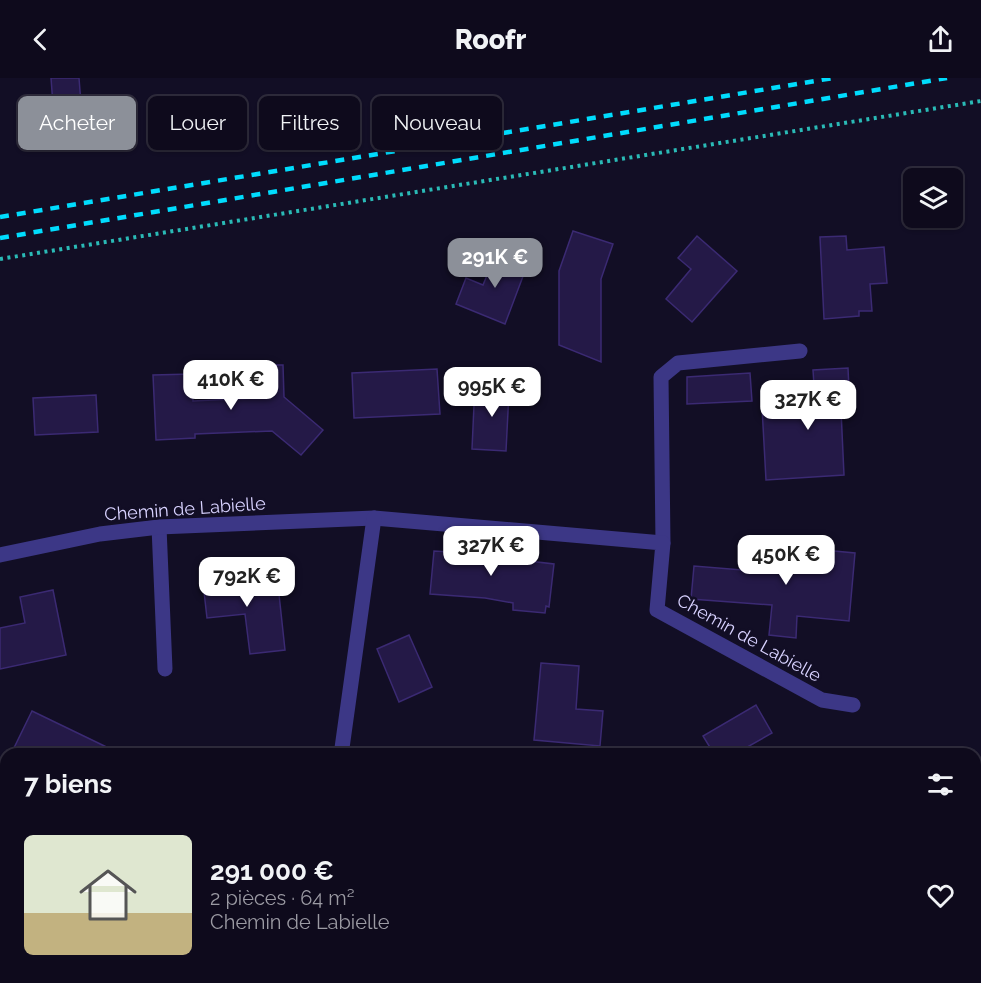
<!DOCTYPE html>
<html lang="fr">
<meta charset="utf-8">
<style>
body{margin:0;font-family:Raleway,sans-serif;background:#171325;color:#f1f3f6;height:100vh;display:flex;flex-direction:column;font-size:22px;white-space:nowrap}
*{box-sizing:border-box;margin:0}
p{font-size:20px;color:#9b9aa3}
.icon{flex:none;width:33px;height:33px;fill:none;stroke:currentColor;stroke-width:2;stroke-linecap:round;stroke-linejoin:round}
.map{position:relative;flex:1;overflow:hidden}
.panel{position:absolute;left:0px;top:670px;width:981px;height:236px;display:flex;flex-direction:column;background:#0e0a1c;border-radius:18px 18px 0 0;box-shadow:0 2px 4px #0004,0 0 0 2px #2e2b3b}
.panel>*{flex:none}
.hud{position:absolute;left:18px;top:18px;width:600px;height:54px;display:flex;gap:12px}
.tools{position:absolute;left:903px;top:90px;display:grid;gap:12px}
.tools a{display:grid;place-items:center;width:60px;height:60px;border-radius:9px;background:#0e0a1c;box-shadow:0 2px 4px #0004,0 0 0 2px #2e2b3b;font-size:30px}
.price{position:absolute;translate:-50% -51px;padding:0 14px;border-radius:12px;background:#fff;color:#222;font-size:20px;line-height:39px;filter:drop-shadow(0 2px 3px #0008)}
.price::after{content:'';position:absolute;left:50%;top:36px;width:18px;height:14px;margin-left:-9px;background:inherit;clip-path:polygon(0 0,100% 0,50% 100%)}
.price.selected{background:#8c9099;color:#fff}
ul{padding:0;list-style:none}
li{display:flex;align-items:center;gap:18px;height:150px;padding:0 24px}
li span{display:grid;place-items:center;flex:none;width:168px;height:120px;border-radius:9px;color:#555}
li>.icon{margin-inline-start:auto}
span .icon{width:72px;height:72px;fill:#fffc;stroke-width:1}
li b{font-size:26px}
h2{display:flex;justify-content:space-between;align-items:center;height:72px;padding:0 24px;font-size:26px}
.pill{padding:0 21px;border-radius:9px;background:#0e0a1c;box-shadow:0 2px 4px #0004,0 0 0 2px #2e2b3b;font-size:21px;line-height:54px}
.pill.selected{background:#8c9099;color:#fff}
header{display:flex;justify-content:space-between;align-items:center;height:78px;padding:0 24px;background:#0e0a1c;font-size:27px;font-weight:800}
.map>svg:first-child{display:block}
.building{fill:#241947;stroke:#3b2a73;stroke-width:1.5}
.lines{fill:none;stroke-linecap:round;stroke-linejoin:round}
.path{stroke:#2abab6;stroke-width:4;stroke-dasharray:3 4.5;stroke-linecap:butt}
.minor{stroke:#3c3786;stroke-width:15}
.rail{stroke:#00dcfd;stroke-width:4.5;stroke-dasharray:9 8;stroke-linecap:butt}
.labels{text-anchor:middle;stroke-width:5;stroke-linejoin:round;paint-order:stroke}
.street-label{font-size:18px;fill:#d8d2ff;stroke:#120e25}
</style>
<header><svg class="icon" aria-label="back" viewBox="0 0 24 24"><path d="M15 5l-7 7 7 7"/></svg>Roofr<svg class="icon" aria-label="share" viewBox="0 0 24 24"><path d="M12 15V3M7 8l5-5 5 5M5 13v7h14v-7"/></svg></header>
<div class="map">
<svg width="981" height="905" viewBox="0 0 981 905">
<rect width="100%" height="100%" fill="#120e25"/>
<!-- building -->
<g class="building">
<polygon points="51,0 79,0 84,64 56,67"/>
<polygon points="573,153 613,166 601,201 601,284 559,267 559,193"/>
<polygon points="697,158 737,193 692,244 666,221 691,191 678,180"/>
<polygon points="846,158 847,172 884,169 887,205 870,206 872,233 859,233 859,238 824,241 820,159"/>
<polygon points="497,173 528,185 505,246 456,226 466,200 483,207"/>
<polygon points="257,287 283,287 284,319 323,352 301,377 272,353 195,356 195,360 156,362 153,297 192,296 193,323 258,320"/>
<polygon points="848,290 850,332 841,332 844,397 766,402 762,329 806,328 805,323 815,322 813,292"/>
<polygon points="437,291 440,336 354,340 352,295"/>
<polygon points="510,294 506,373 472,371 474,327"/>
<polygon points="750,295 752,323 687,326 687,299"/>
<polygon points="96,317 98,354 35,357 33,320"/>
<polygon points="451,458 478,460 477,477 554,486 549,529 546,528 545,535 513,532 513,525 485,520 430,516 434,473 450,474"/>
<polygon points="770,467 855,475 849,543 797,538 796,560 769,557 772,527 691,521 694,488 767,494"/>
<polygon points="243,491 246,511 278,507 285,572 250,576 245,536 207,540 202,496"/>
<polygon points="53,512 66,577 0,591 0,550 25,545 20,519"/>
<polygon points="409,557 432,609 399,624 377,571"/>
<polygon points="541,585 579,588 576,631 603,633 600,668 534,662"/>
<polygon points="756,627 772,655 735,676 714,676 703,658"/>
<polygon points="32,633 121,676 11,676"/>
</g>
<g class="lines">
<!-- path -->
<polyline class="path" points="0,181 981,23"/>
<!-- minor -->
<g class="minor">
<polyline points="159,449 165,591"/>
<polyline points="663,465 661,299 678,285 800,273"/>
<polyline points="0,477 100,456 159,449 374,440 663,465 657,532 822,622 853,627"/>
<polyline points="342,670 374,440"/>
</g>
<!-- rail -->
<g class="rail">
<polyline points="0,139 833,0"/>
<polyline points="0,160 947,0"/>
</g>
</g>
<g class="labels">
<!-- street labels -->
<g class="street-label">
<text transform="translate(185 431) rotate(-4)" y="6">Chemin de Labielle</text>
<text transform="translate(749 560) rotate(29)" y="6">Chemin de Labielle</text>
</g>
</g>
</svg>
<div class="tools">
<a><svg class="icon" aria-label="layers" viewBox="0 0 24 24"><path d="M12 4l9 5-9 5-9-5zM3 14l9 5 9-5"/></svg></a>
</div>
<b class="price selected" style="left:495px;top:211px">291K €</b>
<b class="price" style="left:231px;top:333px">410K €</b>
<b class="price" style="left:492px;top:340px">995K €</b>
<b class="price" style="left:808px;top:353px">327K €</b>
<b class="price" style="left:491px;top:499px">327K €</b>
<b class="price" style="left:786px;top:508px">450K €</b>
<b class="price" style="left:247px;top:530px">792K €</b>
<div class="hud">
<a class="pill selected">Acheter</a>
<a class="pill">Louer</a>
<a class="pill">Filtres</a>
<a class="pill">Nouveau</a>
</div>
<section class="panel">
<h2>7 biens<svg class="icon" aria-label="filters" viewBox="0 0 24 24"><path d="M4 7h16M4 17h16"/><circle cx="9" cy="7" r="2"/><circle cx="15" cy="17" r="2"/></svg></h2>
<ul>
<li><span style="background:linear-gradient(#dfe7d0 65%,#c2b280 0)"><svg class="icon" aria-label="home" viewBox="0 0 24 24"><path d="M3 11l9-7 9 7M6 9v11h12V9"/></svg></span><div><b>291 000 €</b><p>2 pièces · 64 m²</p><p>Chemin de Labielle</p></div><svg class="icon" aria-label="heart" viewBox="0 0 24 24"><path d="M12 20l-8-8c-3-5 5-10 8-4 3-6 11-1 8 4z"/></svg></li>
</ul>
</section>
</div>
